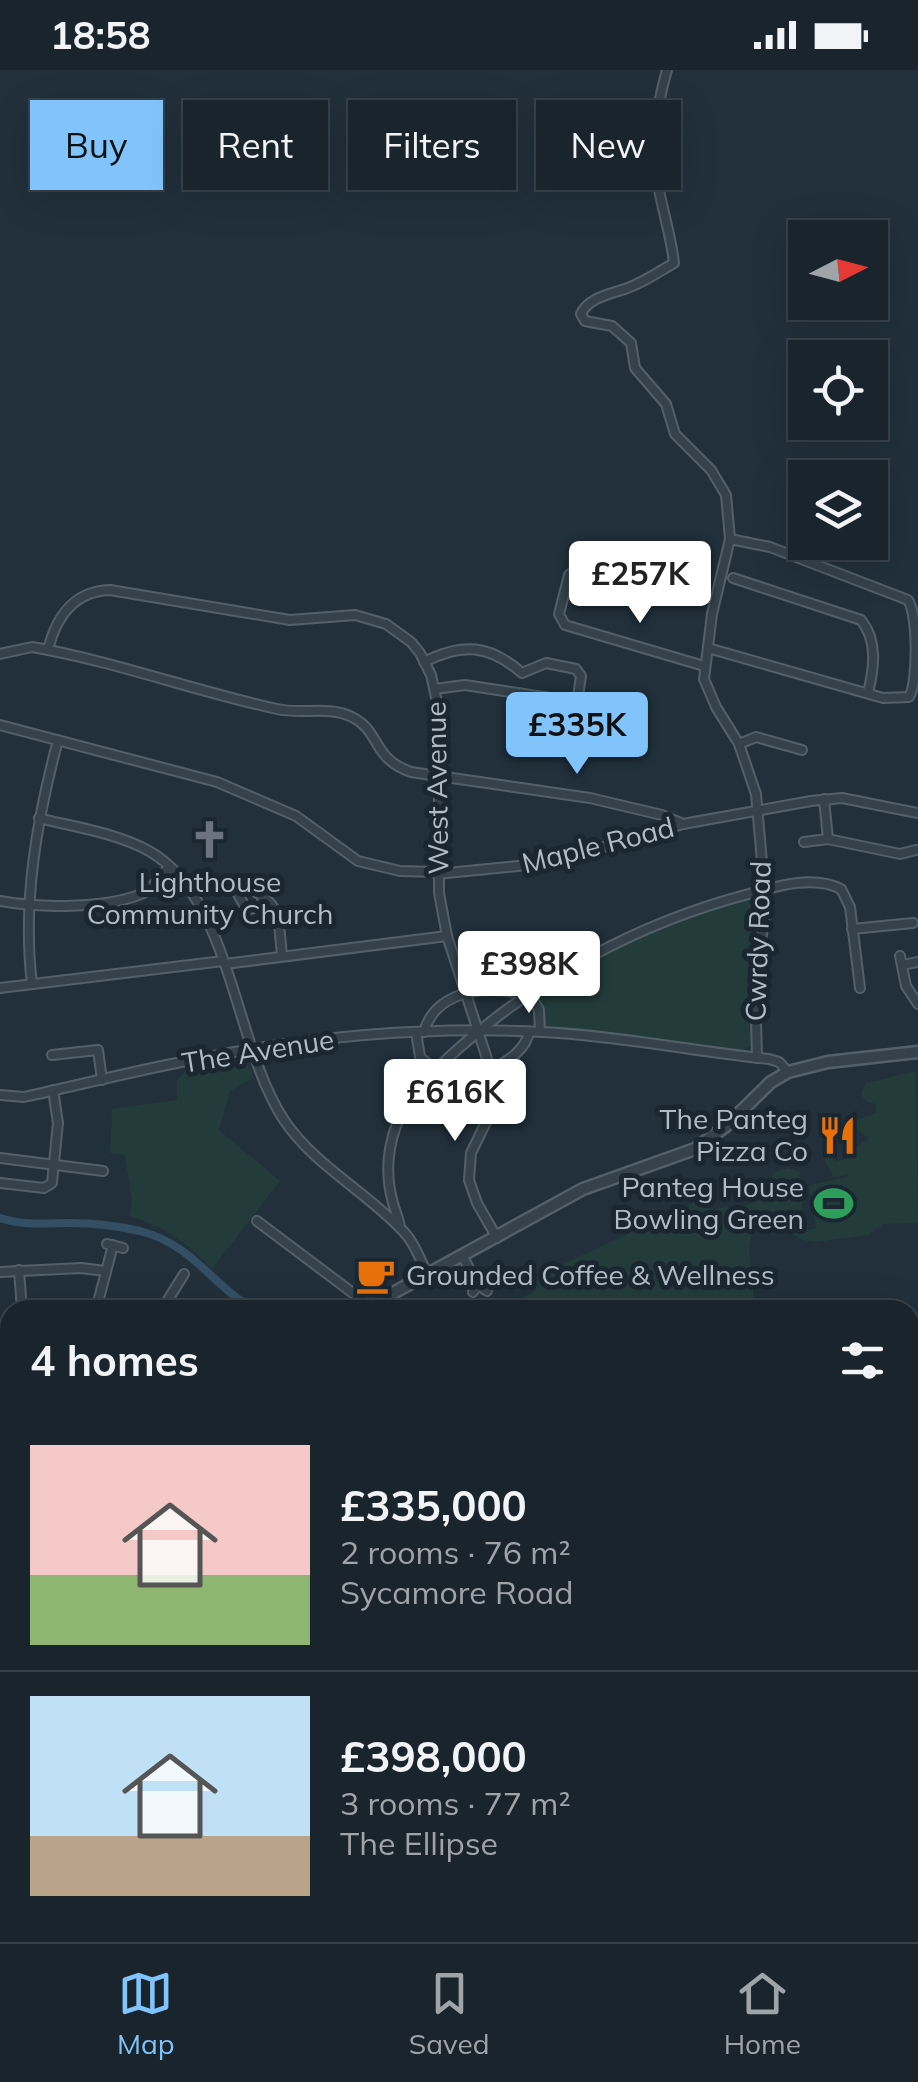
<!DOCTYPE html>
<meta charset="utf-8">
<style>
body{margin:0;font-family:Mulish,sans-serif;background:#222c34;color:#f1f3f6;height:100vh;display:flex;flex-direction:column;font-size:38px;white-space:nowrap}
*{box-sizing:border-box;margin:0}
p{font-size:32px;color:#9fa4a9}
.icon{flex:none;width:55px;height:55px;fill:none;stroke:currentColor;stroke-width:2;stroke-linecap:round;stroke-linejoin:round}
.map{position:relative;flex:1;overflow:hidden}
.drawer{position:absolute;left:0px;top:1230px;width:920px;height:642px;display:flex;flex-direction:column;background:#19242c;border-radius:30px 30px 0 0;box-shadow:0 10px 40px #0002,0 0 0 2px #374148}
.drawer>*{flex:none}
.top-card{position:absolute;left:30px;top:30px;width:860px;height:90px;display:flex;gap:20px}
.needle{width:65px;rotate:84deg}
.tools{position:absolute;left:788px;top:150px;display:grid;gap:20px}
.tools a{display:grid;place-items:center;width:100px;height:100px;border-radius:0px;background:#19242c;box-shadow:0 10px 40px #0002,0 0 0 2px #374148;font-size:50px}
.price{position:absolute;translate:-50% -85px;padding:0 22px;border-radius:10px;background:#fff;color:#222;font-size:32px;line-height:65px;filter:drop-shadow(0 2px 5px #0008)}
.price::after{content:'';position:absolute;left:50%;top:60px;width:30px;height:22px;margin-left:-15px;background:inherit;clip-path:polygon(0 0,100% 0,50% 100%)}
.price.current{background:#81c3fb;color:#111}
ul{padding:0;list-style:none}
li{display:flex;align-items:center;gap:30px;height:250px;padding:0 30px}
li+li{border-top:2px solid #374148}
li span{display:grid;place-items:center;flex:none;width:280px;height:200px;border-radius:0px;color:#555}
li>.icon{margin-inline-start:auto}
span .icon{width:120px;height:120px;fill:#fffc;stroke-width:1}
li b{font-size:42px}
h2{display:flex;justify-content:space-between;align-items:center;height:120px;padding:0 30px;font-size:42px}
.pill{padding:0 35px;border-radius:0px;background:#19242c;box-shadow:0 10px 40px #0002,0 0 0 2px #374148;font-size:35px;line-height:90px}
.pill.current{background:#81c3fb;color:#111}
.status{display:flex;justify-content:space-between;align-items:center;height:70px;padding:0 50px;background:#19242c;direction:ltr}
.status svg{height:28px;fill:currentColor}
.tab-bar{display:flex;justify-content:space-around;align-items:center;height:140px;border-top:2px solid #374148;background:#19242c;font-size:28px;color:#9fa4a9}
.tab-bar a{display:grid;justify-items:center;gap:5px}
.tab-bar .current{color:#81c3fb}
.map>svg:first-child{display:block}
.green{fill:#233c3b}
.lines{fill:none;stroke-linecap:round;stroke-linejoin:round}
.canal{stroke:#344f63;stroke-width:8}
.minor-casing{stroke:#536069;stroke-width:12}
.tertiary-casing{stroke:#536069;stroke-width:15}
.trunk-casing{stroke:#404d56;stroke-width:18}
.minor{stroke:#35424b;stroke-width:8}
.tertiary{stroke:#35424b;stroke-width:10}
.trunk{stroke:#62605f;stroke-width:12}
.rail-casing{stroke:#576673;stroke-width:6}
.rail{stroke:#1a2730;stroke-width:2.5;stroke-dasharray:8;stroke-linecap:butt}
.labels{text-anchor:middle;stroke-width:10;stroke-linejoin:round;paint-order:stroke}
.street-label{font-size:28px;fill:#b0bdc7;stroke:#1a2730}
.poi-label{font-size:28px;fill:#b0bdc7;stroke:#1a2730;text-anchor:end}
</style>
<div class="status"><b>18:58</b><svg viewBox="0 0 49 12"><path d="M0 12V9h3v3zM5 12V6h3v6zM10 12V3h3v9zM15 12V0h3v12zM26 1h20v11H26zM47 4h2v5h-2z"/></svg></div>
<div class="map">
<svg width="918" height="1872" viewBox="0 0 918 1872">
<rect width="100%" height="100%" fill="#21303b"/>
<!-- green -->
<g class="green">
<polygon points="749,827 759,827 748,919 751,975 743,981 599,962 545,958 543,934 534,925 610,881 681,849"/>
<path d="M246 988 254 1008 230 1021 219 1060 280 1111 212 1199C187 1172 164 1157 130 1146L132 1131 125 1085 110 1083 112 1039 177 1030V1010L185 1001Z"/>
<polygon points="916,1001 918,1153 883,1154 867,1165 816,1172 802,1170 787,1161 752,1161 749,1178 755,1240 501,1240 537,1220 532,1209 701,1129 711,1141 727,1136 735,1140 759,1130 774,1102 789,1098 799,1102 803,1115 801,1153 807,1160 816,1158 809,1115 849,1107 847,1105 833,1107 823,1086 828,1085 836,1091 848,1089 848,1083 869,1068 857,1060 856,1051 876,1043 876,1034 866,1032 861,1024 866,1013"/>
</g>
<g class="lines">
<!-- canal -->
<g class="canal">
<path d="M0 1148C24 1156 45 1153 70 1153 92 1153 118 1156 140 1161 194 1175 211 1215 255 1240"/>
<polyline points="910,1307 918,1307"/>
</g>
<defs>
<g id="minor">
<path d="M667 0C657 35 651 72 657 108 661 137 671 164 674 193 660 201 646 211 630 217 613 224 589 226 581 244L585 251 612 256 631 273 635 298 666 334 675 364 711 400 726 425 730 469 712 544 704 609 716 637 739 674 756 724 766 837 755 913 757 988"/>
<polyline points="576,500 569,505 559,544 565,555 704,596"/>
<path d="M733 508 861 550C878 571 874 598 868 623"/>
<path d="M708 578 883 628 909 627C918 613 918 545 908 530L770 477 730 469"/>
<path d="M48 580C56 547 74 521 110 520L290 550 355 545 386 554 411 572 420 583 431 605 439 641V823L447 866 494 1010 493 1038 471 1083 469 1110 477 1133 497 1168"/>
<path d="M0 584 32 577C114 591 194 621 277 639 302 645 328 635 352 647 381 661 371 688 411 702L590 728 662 745 683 754"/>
<path d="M424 592C463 572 490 575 522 603L546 593 576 599 581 606 578 626 570 631 465 615 435 619"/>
<polyline points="0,655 217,712 296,746 358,791 400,801 437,802"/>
<polyline points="739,674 756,667 802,680"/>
<polyline points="824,729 828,769"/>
<path d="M39 748C74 757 117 763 149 781 231 827 234 975 284 1050 313 1094 365 1121 401 1159 414 1171 420 1190 428 1205"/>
<polyline points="804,772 828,769 900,784 916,780"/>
<polyline points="437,804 548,793 683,754 811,731 842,728 918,743"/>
<path d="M264 826 260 836 247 840 234 817 237 812C282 835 277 837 282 885"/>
<path d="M0 831C37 838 106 839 141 824 153 819 161 806 169 797"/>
<polyline points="852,859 913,853"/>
<polyline points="900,886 906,916 918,934"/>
<polyline points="225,894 447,866"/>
<polyline points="903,895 917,892"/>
<path d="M32 914C22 832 37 749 58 670"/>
<polyline points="0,918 223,891"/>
<polyline points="416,962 420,987 436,1001"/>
<path d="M424 962C436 917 498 912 533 929L539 940 540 962"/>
<polyline points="52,985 98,980 102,1010"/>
<path d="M442 994C464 1019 524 992 529 962"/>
<path d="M0 1025 24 1027C83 1014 142 999 202 988 314 966 429 956 543 962 619 966 693 981 769 989L779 992 788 1002"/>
<polyline points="0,1088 103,1101"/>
<polyline points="0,1113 44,1118 52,1113 58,1053 53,1020"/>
<polyline points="257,1151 370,1236"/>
<path d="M400 1157C399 1148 394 1139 392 1129 385 1102 388 1072 400 1047 414 1020 437 998 459 978 541 906 640 853 745 825 774 817 813 804 841 819L850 837 860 918"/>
<polyline points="107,1174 123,1178"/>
<polyline points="463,1187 478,1215"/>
<polyline points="19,1200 22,1240"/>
<polyline points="0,1202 81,1198 106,1201"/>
<polyline points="473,1222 478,1215 487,1221"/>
<polyline points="96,1240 113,1175"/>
<polyline points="172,1240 166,1233 184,1204"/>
<polyline points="910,1377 918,1363"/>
<polyline points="910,1392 918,1395"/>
<polyline points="0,1395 10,1400"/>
<polyline points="0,1455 10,1437"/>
<polyline points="0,1571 10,1572"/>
<polyline points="918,1590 914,1591 918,1602"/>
<polyline points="910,1615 918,1612"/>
<polyline points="4,1685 10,1699"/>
<polyline points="0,1737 10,1731"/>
<polyline points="0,1780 10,1787"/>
<polyline points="0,1849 10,1847"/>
</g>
<g id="tertiary">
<polyline points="362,1240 583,1119 695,1079 726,1056 771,1012 788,1002 828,992 918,982"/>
<polyline points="910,1456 918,1453"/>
<polyline points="0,1687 10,1683"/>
</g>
<g id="trunk">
<polyline points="910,1849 918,1842"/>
<polyline points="887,1872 896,1862"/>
<polyline points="904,1872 918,1858"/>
</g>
</defs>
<!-- minor casing -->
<use href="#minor" class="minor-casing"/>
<!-- tertiary casing -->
<use href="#tertiary" class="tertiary-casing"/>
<!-- trunk casing -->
<use href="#trunk" class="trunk-casing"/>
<!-- minor -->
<use href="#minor" class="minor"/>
<!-- tertiary -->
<use href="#tertiary" class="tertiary"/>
<!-- trunk -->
<use href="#trunk" class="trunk"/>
<defs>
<g id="rail">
<polyline points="910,1691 918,1688"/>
<polyline points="228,1872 275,1862"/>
</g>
</defs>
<!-- rail casing -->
<use href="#rail" class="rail-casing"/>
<!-- rail -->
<use href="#rail" class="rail"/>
</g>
<!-- icons -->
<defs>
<symbol id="church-bare" viewBox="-9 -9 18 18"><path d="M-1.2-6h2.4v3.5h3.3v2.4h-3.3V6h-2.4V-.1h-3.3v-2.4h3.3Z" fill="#6b7280" stroke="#1a2730" stroke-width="2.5" paint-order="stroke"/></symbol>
<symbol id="restaurant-bare" viewBox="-9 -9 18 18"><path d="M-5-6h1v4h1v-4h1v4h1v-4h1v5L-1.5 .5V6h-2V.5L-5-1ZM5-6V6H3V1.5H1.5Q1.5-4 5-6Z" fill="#e8710a" stroke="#1a2730" stroke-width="2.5" paint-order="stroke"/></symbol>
<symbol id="stadium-bare" viewBox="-9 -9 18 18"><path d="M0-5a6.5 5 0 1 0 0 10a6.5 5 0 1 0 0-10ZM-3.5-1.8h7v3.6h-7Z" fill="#2e9e5b" stroke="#1a2730" stroke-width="2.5" paint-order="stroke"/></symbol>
<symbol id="cafe-bare" viewBox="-9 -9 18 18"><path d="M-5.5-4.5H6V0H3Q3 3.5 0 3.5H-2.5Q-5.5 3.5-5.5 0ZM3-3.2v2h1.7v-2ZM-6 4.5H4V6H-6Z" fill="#e8710a" stroke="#1a2730" stroke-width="2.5" paint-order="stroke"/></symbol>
</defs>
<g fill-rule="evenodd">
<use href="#church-bare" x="182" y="742" width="55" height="55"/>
<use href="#restaurant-bare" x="810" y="1038" width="55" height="55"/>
<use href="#stadium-bare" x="806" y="1106" width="55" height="55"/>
<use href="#cafe-bare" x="348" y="1178" width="55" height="55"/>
</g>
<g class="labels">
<!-- street labels -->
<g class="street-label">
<text transform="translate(437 718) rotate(-91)" y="10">West Avenue</text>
<text transform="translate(598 775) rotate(-14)" y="10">Maple Road</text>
<text transform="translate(758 871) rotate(-88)" y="10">Cwrdy Road</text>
<text transform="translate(258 981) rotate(-9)" y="10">The Avenue</text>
</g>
<!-- poi labels -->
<g class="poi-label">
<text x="210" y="822" text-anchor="middle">Lighthouse<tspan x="210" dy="32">Community Church</tspan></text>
<text x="808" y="1059">The Panteg<tspan x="808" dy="32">Pizza Co</tspan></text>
<text x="804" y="1127">Panteg House<tspan x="804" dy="32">Bowling Green</tspan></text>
<text x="406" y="1215" text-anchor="start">Grounded Coffee &amp; Wellness</text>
</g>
</g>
</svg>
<div class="tools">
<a><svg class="needle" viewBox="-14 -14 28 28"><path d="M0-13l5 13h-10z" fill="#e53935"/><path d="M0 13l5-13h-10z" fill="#9fa4a9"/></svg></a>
<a><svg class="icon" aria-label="locate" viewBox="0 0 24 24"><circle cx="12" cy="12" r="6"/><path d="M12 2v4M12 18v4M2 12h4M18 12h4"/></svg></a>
<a><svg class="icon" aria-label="layers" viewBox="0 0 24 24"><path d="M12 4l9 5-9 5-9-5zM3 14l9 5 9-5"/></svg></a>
</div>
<b class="price" style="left:640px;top:556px">£257K</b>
<b class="price current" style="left:577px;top:707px">£335K</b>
<b class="price" style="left:529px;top:946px">£398K</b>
<b class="price" style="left:455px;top:1074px">£616K</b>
<div class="top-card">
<a class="pill current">Buy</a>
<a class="pill">Rent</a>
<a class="pill">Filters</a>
<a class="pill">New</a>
</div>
<section class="drawer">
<h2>4 homes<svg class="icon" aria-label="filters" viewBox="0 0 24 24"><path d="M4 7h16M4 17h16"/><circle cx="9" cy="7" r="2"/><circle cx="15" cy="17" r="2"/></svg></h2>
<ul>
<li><span style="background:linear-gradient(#f6c9c9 65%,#8fb573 0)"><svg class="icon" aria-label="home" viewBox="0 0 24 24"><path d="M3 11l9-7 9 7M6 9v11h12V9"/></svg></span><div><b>£335,000</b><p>2 rooms · 76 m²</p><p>Sycamore Road</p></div></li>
<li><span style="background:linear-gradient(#bfe0f5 70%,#b9a48a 0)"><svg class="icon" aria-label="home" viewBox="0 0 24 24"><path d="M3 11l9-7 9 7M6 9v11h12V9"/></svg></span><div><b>£398,000</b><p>3 rooms · 77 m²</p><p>The Ellipse</p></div></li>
</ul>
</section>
</div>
<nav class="tab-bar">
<a class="current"><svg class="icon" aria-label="map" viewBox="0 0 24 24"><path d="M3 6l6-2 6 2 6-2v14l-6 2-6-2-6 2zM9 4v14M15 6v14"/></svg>Map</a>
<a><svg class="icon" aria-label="saved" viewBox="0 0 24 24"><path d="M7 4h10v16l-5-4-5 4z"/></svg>Saved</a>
<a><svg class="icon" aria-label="home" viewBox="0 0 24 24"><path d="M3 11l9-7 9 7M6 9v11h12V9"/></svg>Home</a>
</nav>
